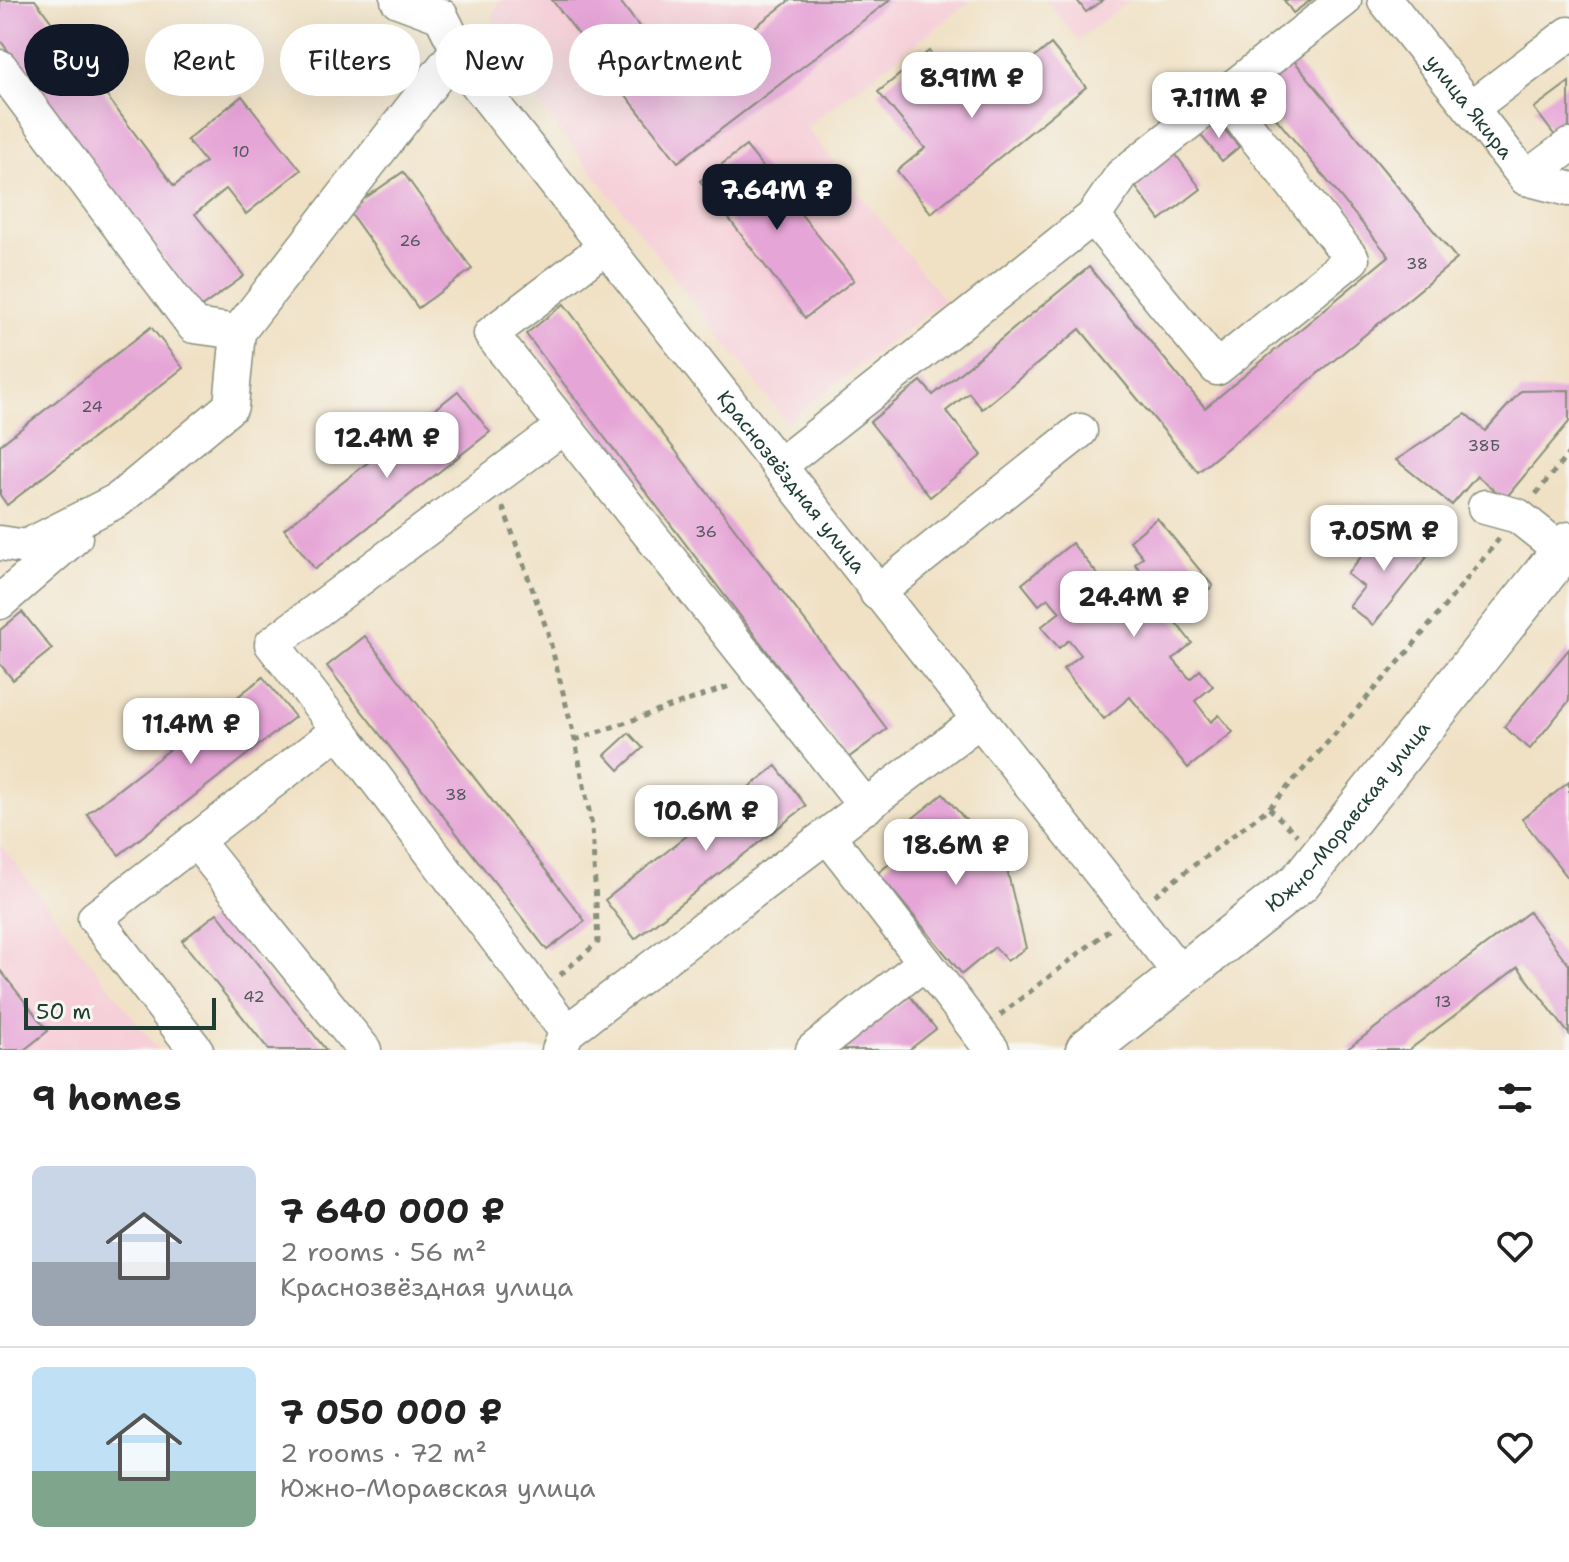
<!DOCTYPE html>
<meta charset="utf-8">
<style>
body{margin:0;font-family:"Shantell Sans",sans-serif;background:#f2f2f2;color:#222;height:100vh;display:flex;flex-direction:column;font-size:30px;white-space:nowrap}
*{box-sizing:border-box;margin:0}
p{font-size:26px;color:#767676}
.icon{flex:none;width:44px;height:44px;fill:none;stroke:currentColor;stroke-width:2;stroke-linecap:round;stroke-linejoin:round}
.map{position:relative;height:1050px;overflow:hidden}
.panel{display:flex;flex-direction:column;background:#fff;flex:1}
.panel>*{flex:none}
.guide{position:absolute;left:24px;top:24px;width:800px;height:72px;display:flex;gap:16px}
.scale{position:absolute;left:24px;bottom:20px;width:192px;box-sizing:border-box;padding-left:8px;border:4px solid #1f3d34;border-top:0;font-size:22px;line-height:28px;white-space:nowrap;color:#1f3d34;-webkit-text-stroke:6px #f6f6f2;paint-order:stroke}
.price{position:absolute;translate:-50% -68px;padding:0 18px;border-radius:16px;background:#fff;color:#222;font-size:26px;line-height:52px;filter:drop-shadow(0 2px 4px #0008)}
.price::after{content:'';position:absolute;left:50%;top:48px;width:24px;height:18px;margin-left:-12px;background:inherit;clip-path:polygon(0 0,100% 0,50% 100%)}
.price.active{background:#111827;color:#fff}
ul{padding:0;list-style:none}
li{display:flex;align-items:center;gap:24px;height:200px;padding:0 32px}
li+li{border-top:2px solid #e0e0e0}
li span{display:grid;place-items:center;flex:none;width:224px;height:160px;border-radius:12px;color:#555}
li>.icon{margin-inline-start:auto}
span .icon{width:96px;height:96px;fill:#fffc;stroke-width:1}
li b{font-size:34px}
h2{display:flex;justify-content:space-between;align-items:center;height:96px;padding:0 32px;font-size:34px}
.chip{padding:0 28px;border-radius:36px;background:#fff;box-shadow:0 8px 32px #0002;font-size:28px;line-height:72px}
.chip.active{background:#111827;color:#fff}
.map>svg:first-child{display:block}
.built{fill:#f6cfd8}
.building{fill:#e6a5d7}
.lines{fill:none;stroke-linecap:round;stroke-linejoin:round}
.minor-casing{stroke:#888f7c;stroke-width:37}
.major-casing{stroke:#888f7c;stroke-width:45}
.path{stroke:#888f7c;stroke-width:5;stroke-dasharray:6 6;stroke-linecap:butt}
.minor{stroke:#fff;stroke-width:34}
.major{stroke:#fff;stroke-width:42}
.labels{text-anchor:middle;stroke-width:7;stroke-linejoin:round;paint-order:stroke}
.number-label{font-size:16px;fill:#51575d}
.street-label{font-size:20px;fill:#1f3d34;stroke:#f6f6f2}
</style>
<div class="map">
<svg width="1569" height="1050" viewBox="0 0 1569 1050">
<rect width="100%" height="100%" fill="#f6f6f2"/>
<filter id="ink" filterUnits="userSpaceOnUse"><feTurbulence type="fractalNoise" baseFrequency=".0125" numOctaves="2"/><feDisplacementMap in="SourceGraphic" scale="16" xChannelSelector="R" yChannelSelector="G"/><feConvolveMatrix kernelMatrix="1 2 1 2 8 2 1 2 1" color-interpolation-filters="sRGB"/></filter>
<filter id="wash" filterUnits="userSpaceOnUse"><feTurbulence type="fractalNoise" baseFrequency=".006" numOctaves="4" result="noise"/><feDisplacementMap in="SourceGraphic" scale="32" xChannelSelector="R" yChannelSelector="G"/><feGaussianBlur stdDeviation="1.8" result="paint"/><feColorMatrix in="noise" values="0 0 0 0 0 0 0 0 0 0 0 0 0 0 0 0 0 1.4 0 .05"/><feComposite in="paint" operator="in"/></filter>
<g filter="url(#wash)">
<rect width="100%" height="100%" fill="#f0e1c5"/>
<!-- built -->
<g class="built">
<polygon points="500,0 972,0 806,127 944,300 787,422 499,52 493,13"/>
<polygon points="1046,0 1131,0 1078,40"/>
<polygon points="0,844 158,1050 0,1050"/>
</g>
<g id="blocks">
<!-- building -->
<g class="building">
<polygon points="0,0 35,0 174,186 205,162 187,140 242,96 301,170 246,214 226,189 195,214 244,276 200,308 0,40"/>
<polygon points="552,0 619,0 682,83 790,0 890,0 678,162"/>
<polygon points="1077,0 1103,0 1086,12"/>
<polygon points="1284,0 1311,0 1293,13"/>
<polygon points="366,37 402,59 380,93 345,71"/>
<polygon points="1051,44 1086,87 931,213 897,171 925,148 878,92 929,51 974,107"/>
<polygon points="1291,57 1457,259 1198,472 1080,329 982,409 969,393 946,411 982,455 930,497 870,422 921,381 933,395 1089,267 1205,408 1389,256 1252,89"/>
<polygon points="1569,82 1569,140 1562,145 1534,108"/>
<polygon points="1216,119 1239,147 1222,161 1199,133"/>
<polygon points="746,146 854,280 805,318 700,181"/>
<polygon points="1173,151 1201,189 1160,220 1132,182"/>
<polygon points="403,172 472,269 418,308 348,210"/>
<polygon points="564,304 887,729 848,758 526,334"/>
<polygon points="151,327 183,368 7,505 0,495 0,445"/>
<polygon points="1569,390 1569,422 1505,499 1477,476 1452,505 1396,460 1466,414 1485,431 1521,391"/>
<polygon points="458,391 490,432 315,569 284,529"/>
<polygon points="1157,518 1213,586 1173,619 1192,643 1173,659 1190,679 1200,670 1213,686 1195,701 1211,722 1219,715 1233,732 1188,768 1130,697 1104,719 1063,669 1081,655 1069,640 1059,648 1041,627 1060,612 1048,598 1039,605 1022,584 1072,543 1124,607 1152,585 1135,564 1143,557 1130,541"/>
<polygon points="1387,525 1427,557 1373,625 1349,606 1364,587 1347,574"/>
<polygon points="22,612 52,649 13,680 0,664 0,630"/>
<polygon points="365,636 585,921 547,950 327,666"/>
<polygon points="1569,649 1569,701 1530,749 1504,727"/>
<polygon points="263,677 295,717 119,855 87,814"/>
<polygon points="629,733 643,748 619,770 605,755"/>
<polygon points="776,766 806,806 635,939 605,900"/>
<polygon points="1569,782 1569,879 1522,819"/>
<polygon points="943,794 1006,866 1026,948 1007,961 995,947 962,974 878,873 910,847 897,831"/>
<polygon points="1529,912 1569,965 1569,1034 1518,967 1409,1050 1346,1050"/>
<polygon points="217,913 326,1050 269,1050 182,941"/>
<polygon points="0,970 48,1031 24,1050 0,1050"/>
<polygon points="910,996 936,1029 909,1050 841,1050"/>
</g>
</g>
</g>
<g filter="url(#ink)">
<use href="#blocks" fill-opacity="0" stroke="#888f7c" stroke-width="2"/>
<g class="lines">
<defs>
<g id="minor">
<path id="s1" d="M398 0 441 16 471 76 1183 977"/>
<path id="s2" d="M1385 0 1526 178 1569 189"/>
<polyline points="0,67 194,326 238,332"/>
<polyline points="1471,108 1569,34"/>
<polyline points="1526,178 1569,146"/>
<polyline points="1093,217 1217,368 1352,259 1223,96"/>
<polyline points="605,247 491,334 866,807"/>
<polyline points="779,466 1093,217 1122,175 1344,0"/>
<polyline points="1485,507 1518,516 1562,551"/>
<polyline points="0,543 26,547 118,500 231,406 238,332 458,49"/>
<polyline points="877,593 1080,431"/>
<polyline points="0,602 75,537"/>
<polyline points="339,730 272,644 563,427"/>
<polyline points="195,840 364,1050"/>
<polyline points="925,962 992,1050"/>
<polyline points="196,1050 95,918 339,730 567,1032"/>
<polyline points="559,1050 567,1032 978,721"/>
<polyline points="813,1050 925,962 828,836"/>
</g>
<g id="major">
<path id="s3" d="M1087 1050 1300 882 1569 543"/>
</g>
</defs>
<!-- minor casing -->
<use href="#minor" class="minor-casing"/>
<!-- major casing -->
<use href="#major" class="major-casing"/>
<!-- path -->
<g class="path">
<polyline points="1536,494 1569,453"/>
<polyline points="503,507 548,633 575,740 592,826 598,942 560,975"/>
<polyline points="575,740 733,685"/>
<polyline points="1269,808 1297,835"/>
<polyline points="1155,895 1269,808 1406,654 1499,539"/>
<polyline points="1000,1015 1109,930"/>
</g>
<!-- minor -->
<use href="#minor" class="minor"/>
<!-- major -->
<use href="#major" class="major"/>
</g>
</g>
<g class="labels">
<!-- number labels -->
<g class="number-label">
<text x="241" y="157">10</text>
<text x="410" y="246">26</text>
<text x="1417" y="269">38</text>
<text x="92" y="412">24</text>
<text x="1484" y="451">38Б</text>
<text x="706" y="537">36</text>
<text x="456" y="800">38</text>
<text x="254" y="1002">42</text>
<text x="1443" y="1007">13</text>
</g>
<!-- street labels -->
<g class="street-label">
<text dy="7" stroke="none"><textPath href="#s2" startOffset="136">улица Якира</textPath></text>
<text dy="7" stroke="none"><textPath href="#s1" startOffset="630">Краснозвёздная улица</textPath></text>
<text dy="7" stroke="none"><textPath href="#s3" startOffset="352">Южно-Моравская улица</textPath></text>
</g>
</g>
</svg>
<div class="scale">50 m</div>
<b class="price" style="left:972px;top:120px">8.91M ₽</b>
<b class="price" style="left:1219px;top:140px">7.11M ₽</b>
<b class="price active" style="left:777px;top:232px">7.64M ₽</b>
<b class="price" style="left:387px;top:480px">12.4M ₽</b>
<b class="price" style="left:1384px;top:573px">7.05M ₽</b>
<b class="price" style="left:1134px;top:639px">24.4M ₽</b>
<b class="price" style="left:191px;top:766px">11.4M ₽</b>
<b class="price" style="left:706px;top:853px">10.6M ₽</b>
<b class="price" style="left:956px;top:887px">18.6M ₽</b>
<div class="guide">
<a class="chip active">Buy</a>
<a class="chip">Rent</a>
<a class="chip">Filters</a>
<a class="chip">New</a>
<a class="chip">Apartment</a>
</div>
</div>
<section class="panel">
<h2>9 homes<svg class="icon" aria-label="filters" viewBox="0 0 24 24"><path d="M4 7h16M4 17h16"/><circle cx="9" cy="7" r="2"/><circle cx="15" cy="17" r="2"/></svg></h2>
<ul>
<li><span style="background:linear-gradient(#c9d6e8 60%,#9aa5b1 0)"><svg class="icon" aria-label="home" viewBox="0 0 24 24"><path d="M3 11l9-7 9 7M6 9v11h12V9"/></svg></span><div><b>7 640 000 ₽</b><p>2 rooms · 56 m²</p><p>Краснозвёздная улица</p></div><svg class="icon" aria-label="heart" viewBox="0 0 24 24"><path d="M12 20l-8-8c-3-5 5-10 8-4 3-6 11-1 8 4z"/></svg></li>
<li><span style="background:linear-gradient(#bfe0f5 65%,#7fa58c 0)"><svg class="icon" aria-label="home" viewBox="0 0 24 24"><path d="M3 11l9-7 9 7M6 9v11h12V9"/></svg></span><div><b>7 050 000 ₽</b><p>2 rooms · 72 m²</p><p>Южно-Моравская улица</p></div><svg class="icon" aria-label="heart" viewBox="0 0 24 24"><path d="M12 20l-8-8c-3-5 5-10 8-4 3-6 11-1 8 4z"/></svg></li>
</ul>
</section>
